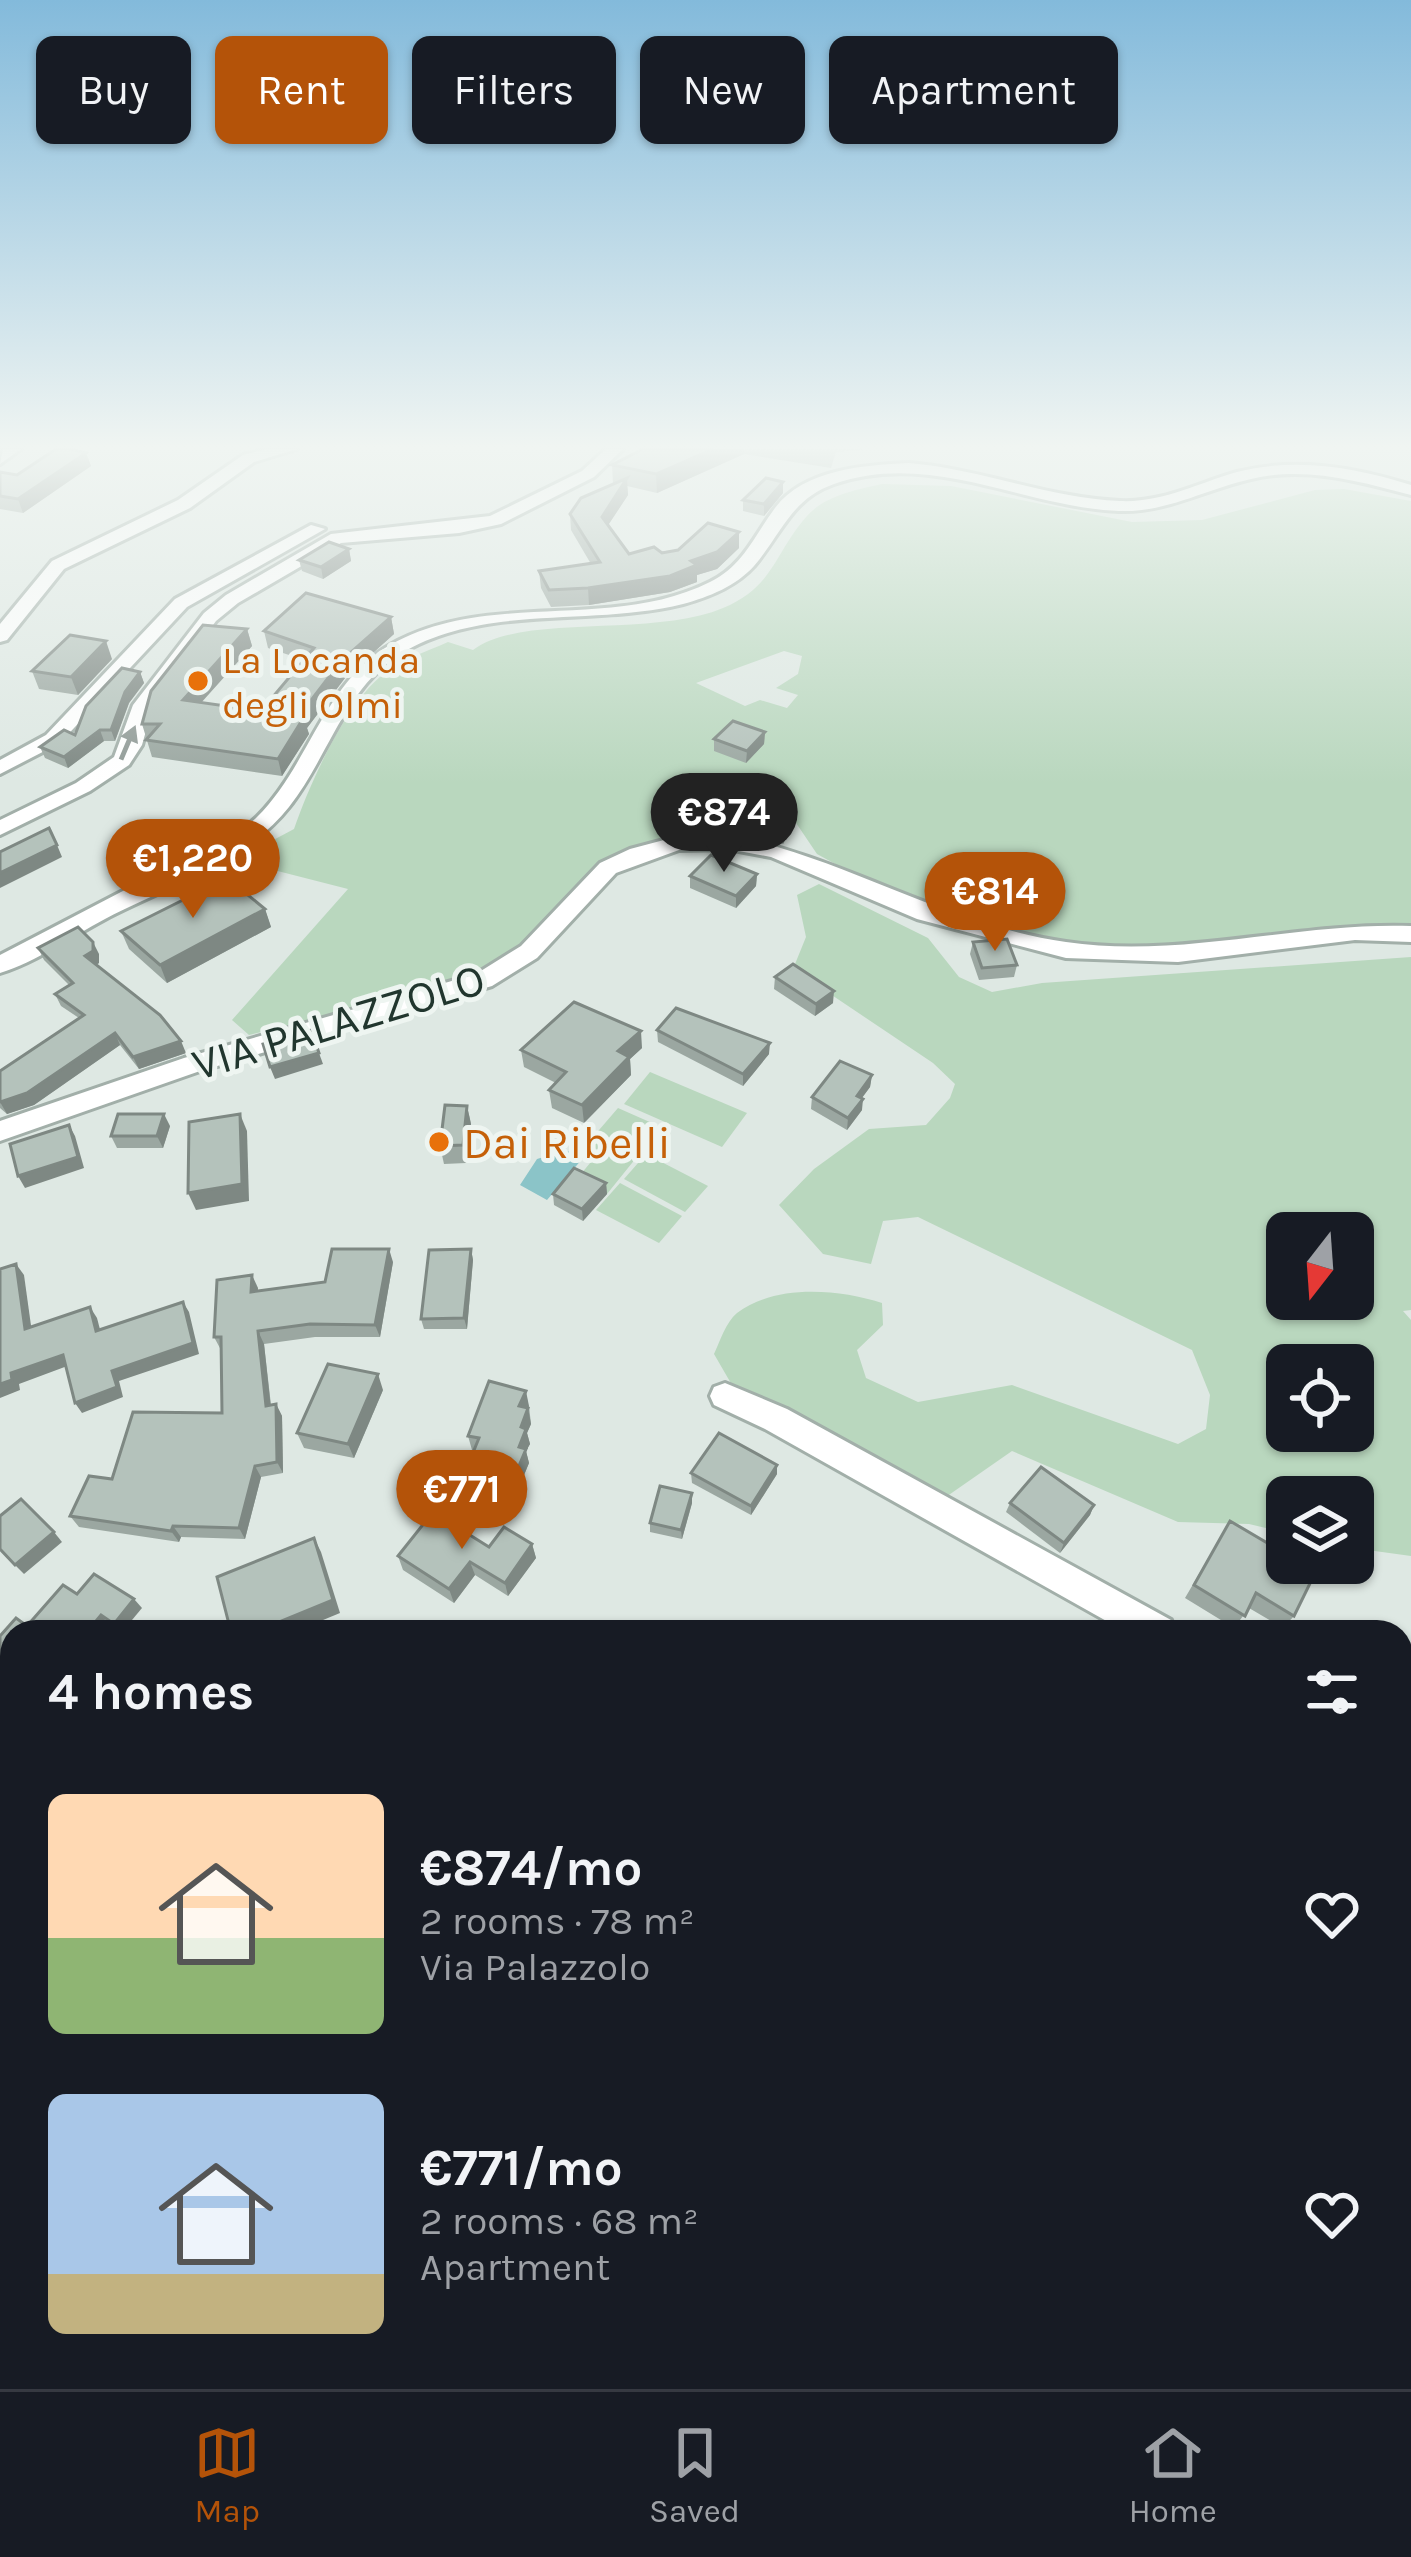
<!DOCTYPE html>
<meta charset="utf-8">
<style>
body{margin:0;font-family:Karla,sans-serif;background:#20242c;color:#f1f3f6;height:100vh;display:flex;flex-direction:column;font-size:45px;white-space:nowrap}
*{box-sizing:border-box;margin:0}
p{font-size:39px;color:#9ea1a6}
.icon{flex:none;width:66px;height:66px;fill:none;stroke:currentColor;stroke-width:2;stroke-linecap:round;stroke-linejoin:round}
.map{position:relative;flex:1;overflow:hidden}
.drawer{position:absolute;left:0px;top:1620px;width:1413px;height:771px;display:flex;flex-direction:column;background:#171b24;border-radius:36px 36px 0 0;box-shadow:0 3px 9px #0004}
.drawer>*{flex:none}
.hud{position:absolute;left:36px;top:36px;width:1341px;height:108px;display:flex;gap:24px}
.needle{width:78px;rotate:197deg}
.buttons{position:absolute;left:1266px;top:1212px;display:grid;gap:24px}
.buttons a{display:grid;place-items:center;width:108px;height:108px;border-radius:18px;background:#171b24;box-shadow:0 3px 9px #0004;font-size:60px}
.price{position:absolute;translate:-50% -102px;padding:0 27px;border-radius:42px;background:#b45309;color:#fff;font-size:39px;line-height:78px;filter:drop-shadow(0 3px 6px #0008)}
.price::after{content:'';position:absolute;left:50%;top:72px;width:36px;height:27px;margin-left:-18px;background:inherit;clip-path:polygon(0 0,100% 0,50% 100%)}
.price.on{background:#222;color:#fff}
ul{padding:0;list-style:none}
li{display:flex;align-items:center;gap:36px;height:300px;padding:0 48px}
li span{display:grid;place-items:center;flex:none;width:336px;height:240px;border-radius:18px;color:#555}
li>.icon{margin-inline-start:auto}
span .icon{width:144px;height:144px;fill:#fffc;stroke-width:1}
li b{font-size:51px}
h2{display:flex;justify-content:space-between;align-items:center;height:144px;padding:0 48px;font-size:51px}
.chip{padding:0 42px;border-radius:18px;background:#171b24;box-shadow:0 3px 9px #0004;font-size:42px;line-height:108px}
.chip.on{background:#b45309;color:#fff}
.tabs{display:flex;justify-content:space-around;align-items:center;height:168px;border-top:3px solid #363941;background:#171b24;font-size:33px;color:#9ea1a6}
.tabs a{display:grid;justify-items:center;gap:6px}
.tabs .on{color:#b45309}
.map>svg:first-child{display:block}
.green{fill:#b9d7be;fill-rule:evenodd}
.water{fill:#8bc4c8}
.lines{fill:none;stroke-linecap:round;stroke-linejoin:round}
.minor-casing{stroke:#a2afa9;stroke-width:6}
.minor{fill:#fff;fill-rule:evenodd}
.rail-casing{stroke:#5b726a;stroke-width:15}
.rail{stroke:#eef5f1;stroke-width:10;stroke-dasharray:33;stroke-linecap:butt}
.wall{fill:#9ba7a1}
.shaded-wall{fill:#7e8883}
.building{fill:#b4c2bb;stroke:#7e8883;stroke-width:3}
.oneway{fill:#909a96}
.food-dot{fill:#e8710a;stroke:#eef5f1;stroke-width:4.5}
.labels{text-anchor:middle;stroke-width:10;stroke-linejoin:round;paint-order:stroke}
.far-food-label{font-size:39px;fill:#c56008;stroke:#eef5f1;text-anchor:start}
.street-label{font-size:45px;fill:#21362e;stroke:#eef5f1}
.food-label{font-size:45px;fill:#c56008;stroke:#eef5f1;text-anchor:start}
</style>
<div class="map">
<svg width="1411" height="2389" viewBox="0 0 1411 2389">
<rect width="100%" height="100%" fill="#dee8e3"/>
<!-- green -->
<g class="green">
<path d="M882 484 951 486 1132 522 1202 520 1315 490 1344 489 1411 501V929L1348 927 1171 949 1096 948 1028 938 931 911 868 882 817 854 790 814 774 802 755 803 717 825 603 861 504 962 457 984 249 1035 232 1020 348 889 258 866 264 845 294 829C310 783 344 707 381 676 399 660 426 652 448 642L473 650C521 613 653 638 723 608 775 586 774 553 807 516 826 495 856 490 882 484ZM784 651 802 656 798 674 776 688 798 695 787 708 760 700 745 706 696 683Z"/>
<path d="M819 884 928 938 959 977 992 992 1042 983 1411 957V1310L1403 1311 1411 1320V1556L1353 1548V1497H1287V1533L1249 1524 1178 1522 1012 1451 943 1499 736 1392 714 1354C720 1341 726 1322 737 1313 775 1284 838 1289 882 1303L883 1325 857 1350 866 1378 918 1402 1012 1385 1178 1444 1206 1429 1210 1395 1192 1350 918 1217 883 1221 871 1264 823 1254 779 1205 814 1169 869 1129 926 1125 950 1098 955 1084 933 1063 793 969 806 937 797 895ZM1287 1233H1353V1299H1287ZM1287 1365H1353V1431H1287Z"/>
<polygon points="650,1072 747,1113 722,1147 624,1104"/>
<polygon points="618,1108 661,1127 607,1194 576,1180 600,1151 587,1144"/>
<polygon points="646,1154 708,1186 685,1212 624,1179"/>
<polygon points="620,1183 682,1216 659,1243 596,1210"/>
</g>
<!-- water -->
<polygon class="water" points="556,1146 583,1158 547,1200 520,1185 537,1159 547,1156"/>
<g class="lines">
<defs>
<g id="minor">
<polygon points="3,449 21,449 0,464"/>
<polygon points="267,449 297,449 254,462 190,508 64,569 7,640 0,642 0,624 52,561 178,500 243,455"/>
<polygon points="606,449 623,449 594,477 501,524 459,533 341,543 238,603 216,621 153,706 142,745 129,765 90,791 0,835 0,820 76,783 114,757 133,705 204,613 226,595 331,534 490,516 582,471"/>
<path d="M909 463C981 469 1048 498 1120 501 1162 503 1198 483 1237 472 1296 457 1354 467 1411 485V495C1358 481 1305 466 1251 479 1206 489 1166 513 1119 511 1023 507 931 450 834 484 791 499 782 533 754 566 736 586 709 597 683 604 591 627 483 603 400 654 344 689 328 758 289 807 245 863 166 887 105 919 71 937 36 962 0 973V955C49 930 97 904 146 879 183 861 227 846 257 817 309 766 324 682 390 645 489 589 610 632 710 582 743 566 754 536 775 508 804 469 865 465 909 463Z"/>
<polygon points="311,525 325,529 187,607 60,743 0,774 0,760 46,735 175,599"/>
<path d="M728 835C844 857 946 925 1066 942 1181 959 1296 922 1411 926V942L1355 940 1178 962 1066 958 917 919 771 857 728 849 679 850 616 873 537 958 492 986 200 1071 0 1141V1121L184 1058 476 974 521 946 600 863 630 849 679 836Z"/>
<polygon points="725,1383 787,1409 1171,1620 1176,1632 1126,1632 765,1429 714,1405 710,1396 714,1387"/>
<polygon points="1401,1788 1411,1792 1411,1831 1401,1827"/>
</g>
</defs>
<!-- minor casing -->
<use href="#minor" class="minor-casing"/>
<!-- minor -->
<use href="#minor" class="minor"/>
<defs>
<polyline id="rail" points="0,2088 12,2090"/>
</defs>
<!-- rail casing -->
<use href="#rail" class="rail-casing"/>
<!-- rail -->
<use href="#rail" class="rail"/>
</g>
<!-- wall -->
<g class="wall">
<polygon points="643,449 869,449 836,452 831,468 744,454 657,493 627,486 628,495 608,525 629,554 678,550 739,532 739,548 717,569 697,575 697,582 670,592 589,605 551,607 541,588 539,571 591,564 571,530 570,514 615,484 613,483 612,465"/>
<polygon points="86,453 91,466 23,513 0,509 0,472 17,475"/>
<polygon points="783,493 764,516 743,511 743,500"/>
<polygon points="349,549 351,561 323,579 302,571 299,560"/>
<polygon points="391,617 394,634 345,678 307,728 309,734 282,776 152,757 142,724 247,629 252,646 201,703 261,711 304,660 268,648 264,631"/>
<polygon points="112,659 78,695 39,689 32,671"/>
<polygon points="140,672 144,683 129,703 115,741 104,741 68,768 45,758 40,747 75,735"/>
<polygon points="765,732 764,744 746,763 714,751 714,739"/>
<polygon points="746,823 792,826 783,844 746,835"/>
<polygon points="757,874 756,886 736,908 690,888 690,876"/>
<polygon points="265,909 271,927 167,983 129,949 121,931"/>
<polygon points="973,942 1017,965 1014,977 979,980 970,954"/>
<polygon points="38,948 99,954 99,963 96,965 186,1053 139,1069 120,1045 34,1105 7,1114 0,1108 0,1071 79,1018 61,1006 55,994 69,985 44,960"/>
<polygon points="775,977 833,1003 815,1016 774,989"/>
<polygon points="657,1030 769,1054 743,1086 658,1042"/>
<polygon points="642,1048 630,1059 631,1075 584,1123 552,1108 549,1090 556,1083 524,1067 521,1050"/>
<polygon points="872,1075 870,1087 862,1098 862,1110 847,1130 811,1109 812,1097"/>
<polygon points="467,1106 471,1124 466,1163 444,1164 440,1146"/>
<polygon points="170,1126 163,1148 117,1148 111,1136"/>
<polygon points="606,1183 607,1194 583,1221 554,1205 553,1194"/>
<polygon points="471,1249 473,1260 467,1329 424,1329 421,1319"/>
<polygon points="393,1262 380,1337 315,1337 264,1344 271,1405 276,1404 282,1416 283,1473 261,1477 245,1539 181,1537 179,1542 79,1527 70,1516 112,1479 222,1413 221,1350 214,1337 252,1275 258,1292 325,1282"/>
<polygon points="383,1390 354,1458 304,1448 297,1433"/>
<polygon points="529,1406 531,1424 527,1433 530,1444 526,1451 529,1463 519,1487 474,1475 470,1460 474,1451 472,1450 468,1436"/>
<polygon points="691,1473 777,1474 751,1515 692,1483"/>
<polygon points="692,1493 692,1503 682,1539 650,1532 650,1523"/>
<polygon points="1010,1503 1094,1505 1090,1515 1060,1553 1006,1512"/>
<polygon points="1230,1521 1278,1550 1287,1537 1294,1616 1283,1628 1249,1608 1234,1628 1185,1598"/>
<polygon points="532,1544 536,1558 508,1596 475,1575 454,1603 403,1570 398,1556"/>
<polygon points="1403,2080 1411,2087 1411,2203 1401,2193 1401,2081"/>
<polygon points="1131,2379 1173,2379 1198,2389 1130,2389"/>
</g>
<!-- shaded-wall -->
<g class="shaded-wall">
<polygon points="713,449 744,449 744,454 657,493 656,474"/>
<polygon points="86,453 91,466 23,513 18,499"/>
<polygon points="627,478 628,495 603,533 602,517"/>
<polygon points="783,482 783,493 764,516 764,504"/>
<polygon points="739,532 739,548 717,569 697,575 697,582 670,592 589,605 588,588"/>
<polygon points="349,549 351,561 323,579 321,567"/>
<polygon points="391,617 394,634 345,678 307,728 309,734 282,776 278,759 299,716 341,661"/>
<polygon points="247,629 252,646 188,717 183,700"/>
<polygon points="106,641 112,659 78,695 71,677"/>
<polygon points="140,672 144,683 129,703 115,741 111,730 125,692"/>
<polygon points="100,730 104,741 68,768 64,757"/>
<polygon points="765,732 764,744 746,763 747,751"/>
<polygon points="793,814 792,826 783,844 784,832"/>
<polygon points="57,845 62,857 0,888 0,873"/>
<polygon points="757,874 756,886 736,908 736,896"/>
<polygon points="265,909 271,927 167,983 160,965"/>
<polygon points="93,942 99,954 99,963 90,968 85,956"/>
<polygon points="834,991 833,1003 815,1016 816,1004"/>
<polygon points="641,1031 642,1048 630,1059 631,1075 584,1123 582,1105 618,1051"/>
<polygon points="115,1033 120,1045 34,1105 7,1114 0,1102"/>
<polygon points="181,1041 186,1053 139,1069 133,1057"/>
<polygon points="770,1043 769,1054 743,1086 743,1074"/>
<polygon points="319,1053 323,1064 275,1079 270,1067"/>
<polygon points="872,1075 870,1087 855,1107 857,1096"/>
<polygon points="863,1099 862,1110 847,1130 848,1118"/>
<polygon points="467,1106 471,1124 466,1163 463,1145"/>
<polygon points="164,1114 170,1126 163,1148 157,1136"/>
<polygon points="240,1114 247,1131 249,1201 196,1210 188,1193"/>
<polygon points="69,1125 75,1136 84,1168 25,1188 18,1176"/>
<polygon points="606,1183 607,1194 583,1221 582,1209"/>
<polygon points="389,1249 393,1262 380,1337 375,1325"/>
<polygon points="471,1249 473,1260 467,1329 464,1318"/>
<polygon points="16,1264 24,1275 33,1340 25,1329"/>
<polygon points="252,1275 258,1288 257,1305 251,1292"/>
<polygon points="183,1302 189,1312 199,1354 119,1381 123,1397 82,1413 75,1403 112,1371"/>
<polygon points="90,1307 97,1318 103,1341 96,1331"/>
<polygon points="258,1331 264,1344 272,1418 266,1406"/>
<polygon points="63,1355 70,1365 19,1384 20,1390 0,1398 0,1384 11,1373"/>
<polygon points="378,1374 383,1390 354,1458 348,1444"/>
<polygon points="526,1391 529,1406 522,1422 519,1406"/>
<polygon points="276,1404 282,1416 283,1473 277,1462"/>
<polygon points="528,1408 531,1424 527,1433 530,1444 526,1451 529,1463 519,1487 516,1473 521,1427"/>
<polygon points="777,1465 777,1474 751,1515 751,1506"/>
<polygon points="255,1466 261,1477 245,1539 239,1528"/>
<polygon points="692,1493 692,1503 682,1539 681,1530"/>
<polygon points="1094,1505 1090,1515 1060,1553 1064,1543"/>
<polygon points="173,1526 181,1537 179,1542 171,1531"/>
<polygon points="54,1532 62,1542 24,1574 15,1565"/>
<polygon points="314,1538 321,1552 340,1613 294,1632 255,1632"/>
<polygon points="532,1544 536,1558 508,1596 505,1583"/>
<polygon points="470,1562 475,1575 454,1603 449,1589"/>
<polygon points="134,1599 142,1608 122,1632 114,1624"/>
<polygon points="101,1615 109,1624 102,1632 87,1632"/>
<polygon points="12,1675 12,1691 4,1684"/>
<polygon points="440,2379 448,2379 451,2389 443,2389"/>
</g>
<!-- building -->
<g class="building">
<polygon points="56,449 70,449 86,453 18,499 0,496 0,472 17,475"/>
<polygon points="643,449 713,449 656,474 612,465"/>
<polygon points="627,478 602,517 629,554 654,547 662,553 678,550 708,523 739,532 717,552 691,561 697,565 670,576 588,588 549,590 539,571 600,562 570,514 581,498"/>
<polygon points="766,478 783,482 764,504 743,500"/>
<polygon points="329,542 349,549 321,567 299,560"/>
<polygon points="306,593 391,617 341,661 299,716 304,717 278,759 146,740 160,724 142,724 151,691 203,625 247,629 183,700 261,711 314,648 264,631"/>
<polygon points="70,635 106,641 71,677 32,671"/>
<polygon points="122,668 140,672 125,692 111,730 100,730 64,757 40,747 64,730 75,735 86,706"/>
<polygon points="733,721 765,732 747,751 714,739"/>
<polygon points="756,805 793,814 784,832 746,823"/>
<polygon points="49,828 57,845 0,873 0,852"/>
<polygon points="711,855 757,874 736,896 690,876"/>
<polygon points="227,878 265,909 160,965 121,931"/>
<polygon points="78,927 93,942 93,951 85,956 160,1015 181,1041 133,1057 115,1033 27,1093 0,1102 0,1071 84,1015 55,994 73,983 38,948"/>
<polygon points="1007,939 1017,965 982,968 973,942"/>
<polygon points="793,964 834,991 816,1004 775,977"/>
<polygon points="574,1002 641,1031 618,1051 629,1057 582,1105 549,1090 566,1072 521,1050"/>
<polygon points="676,1008 770,1043 743,1074 657,1030"/>
<polygon points="311,1030 319,1053 270,1067 263,1044"/>
<polygon points="840,1061 872,1075 857,1096 863,1099 848,1118 812,1097"/>
<polygon points="445,1105 467,1106 463,1145 440,1146"/>
<polygon points="118,1114 164,1114 157,1136 111,1136"/>
<polygon points="240,1114 242,1184 188,1193 189,1122"/>
<polygon points="69,1125 78,1157 18,1176 10,1144"/>
<polygon points="574,1168 606,1183 582,1209 553,1194"/>
<polygon points="332,1249 389,1249 375,1325 310,1324 258,1331 266,1406 276,1404 277,1462 255,1466 239,1528 173,1526 171,1531 70,1516 89,1476 112,1479 133,1412 222,1413 221,1337 214,1337 217,1280 252,1275 251,1292 325,1282"/>
<polygon points="471,1249 464,1318 421,1319 429,1250"/>
<polygon points="16,1264 25,1329 90,1307 96,1331 183,1302 193,1343 112,1371 117,1387 75,1403 63,1355 11,1373 12,1380 0,1384 0,1269"/>
<polygon points="328,1364 378,1374 348,1444 297,1433"/>
<polygon points="489,1381 526,1391 519,1406 528,1408 521,1427 526,1429 519,1447 526,1449 516,1473 470,1460 479,1438 468,1436"/>
<polygon points="719,1433 777,1465 751,1506 691,1473"/>
<polygon points="1041,1467 1094,1505 1064,1543 1010,1503"/>
<polygon points="660,1486 692,1493 681,1530 650,1523"/>
<polygon points="21,1499 54,1532 15,1565 0,1549 0,1516"/>
<polygon points="433,1512 489,1547 504,1527 532,1544 505,1583 470,1562 449,1589 398,1556"/>
<polygon points="1230,1521 1281,1551 1287,1539 1287,1563 1320,1563 1294,1616 1256,1593 1245,1616 1194,1585"/>
<polygon points="314,1538 333,1600 255,1632 231,1632 217,1577"/>
<polygon points="94,1574 134,1599 114,1624 101,1615 87,1632 73,1632 68,1629 65,1632 12,1632 12,1675 4,1684 0,1681 0,1636 16,1618 27,1626 63,1585 77,1594"/>
<polygon points="5,1740 12,1744 12,1792 0,1784 0,1746"/>
<polygon points="1401,1850 1411,1860 1411,1903 1401,1914"/>
<polygon points="1403,2080 1411,2087 1411,2184 1401,2175 1401,2083"/>
<polygon points="351,2379 440,2379 443,2389 338,2389 338,2387"/>
<polygon points="1142,2379 1173,2379 1198,2389 1141,2389"/>
</g>
<!-- one-way arrows -->
<defs><path id="oneway-solid" d="M-6-.8H1V-3.2L6.5 0L1 3.2V.8H-6Z" transform="scale(3)"/></defs>
<use class="oneway" href="#oneway-solid" transform="translate(128 743) rotate(-67)"/>
<!-- sky -->
<linearGradient id="sky" x2="0" y2="1"><stop stop-color="#83badb"/><stop offset="0.57" stop-color="#f0f5f2"/><stop offset="1" stop-color="#f0f5f2" stop-opacity="0"/></linearGradient>
<rect width="1411" height="784" fill="url(#sky)"/>
<!-- markers -->
<g class="food-dot">
<circle cx="198" cy="681" r="12"/>
<circle cx="439" cy="1142" r="12"/>
</g>
<g class="labels">
<!-- far-food labels -->
<g class="far-food-label">
<text x="222" y="673">La Locanda<tspan x="222" dy="45">degli Olmi</tspan></text>
</g>
<!-- street labels -->
<g class="street-label">
<text transform="translate(338 1021) rotate(-17)" y="16">VIA PALAZZOLO</text>
</g>
<!-- food labels -->
<g class="food-label">
<text x="463" y="1158">Dai Ribelli</text>
</g>
</g>
</svg>
<div class="buttons">
<a><svg class="needle" viewBox="-14 -14 28 28"><path d="M0-13l5 13h-10z" fill="#e53935"/><path d="M0 13l5-13h-10z" fill="#9ea1a6"/></svg></a>
<a><svg class="icon" aria-label="locate" viewBox="0 0 24 24"><circle cx="12" cy="12" r="6"/><path d="M12 2v4M12 18v4M2 12h4M18 12h4"/></svg></a>
<a><svg class="icon" aria-label="layers" viewBox="0 0 24 24"><path d="M12 4l9 5-9 5-9-5zM3 14l9 5 9-5"/></svg></a>
</div>
<b class="price on" style="left:724px;top:875px">€874</b>
<b class="price" style="left:193px;top:921px">€1,220</b>
<b class="price" style="left:995px;top:954px">€814</b>
<b class="price" style="left:462px;top:1552px">€771</b>
<div class="hud">
<a class="chip">Buy</a>
<a class="chip on">Rent</a>
<a class="chip">Filters</a>
<a class="chip">New</a>
<a class="chip">Apartment</a>
</div>
<section class="drawer">
<h2>4 homes<svg class="icon" aria-label="filters" viewBox="0 0 24 24"><path d="M4 7h16M4 17h16"/><circle cx="9" cy="7" r="2"/><circle cx="15" cy="17" r="2"/></svg></h2>
<ul>
<li><span style="background:linear-gradient(#ffd9b3 60%,#8fb573 0)"><svg class="icon" aria-label="home" viewBox="0 0 24 24"><path d="M3 11l9-7 9 7M6 9v11h12V9"/></svg></span><div><b>€874/mo</b><p>2 rooms · 78 m²</p><p>Via Palazzolo</p></div><svg class="icon" aria-label="heart" viewBox="0 0 24 24"><path d="M12 20l-8-8c-3-5 5-10 8-4 3-6 11-1 8 4z"/></svg></li>
<li><span style="background:linear-gradient(#a9c7e8 75%,#c2b280 0)"><svg class="icon" aria-label="home" viewBox="0 0 24 24"><path d="M3 11l9-7 9 7M6 9v11h12V9"/></svg></span><div><b>€771/mo</b><p>2 rooms · 68 m²</p><p>Apartment</p></div><svg class="icon" aria-label="heart" viewBox="0 0 24 24"><path d="M12 20l-8-8c-3-5 5-10 8-4 3-6 11-1 8 4z"/></svg></li>
</ul>
</section>
</div>
<nav class="tabs">
<a class="on"><svg class="icon" aria-label="map" viewBox="0 0 24 24"><path d="M3 6l6-2 6 2 6-2v14l-6 2-6-2-6 2zM9 4v14M15 6v14"/></svg>Map</a>
<a><svg class="icon" aria-label="saved" viewBox="0 0 24 24"><path d="M7 4h10v16l-5-4-5 4z"/></svg>Saved</a>
<a><svg class="icon" aria-label="home" viewBox="0 0 24 24"><path d="M3 11l9-7 9 7M6 9v11h12V9"/></svg>Home</a>
</nav>
